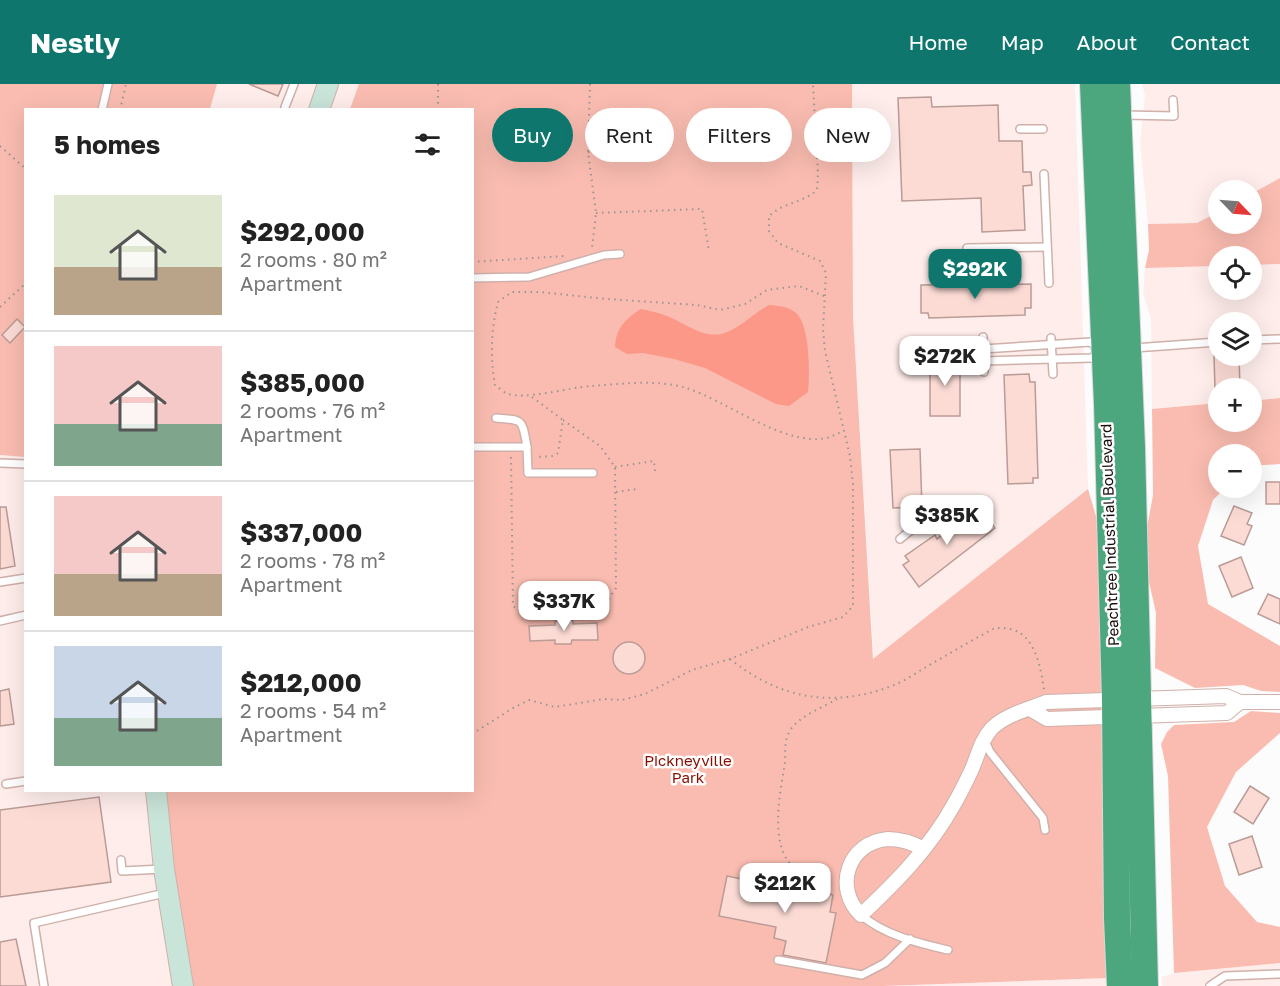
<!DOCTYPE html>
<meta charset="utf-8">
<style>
body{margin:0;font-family:"Golos Text",sans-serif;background:#f6f6f6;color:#222;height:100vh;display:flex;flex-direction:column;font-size:22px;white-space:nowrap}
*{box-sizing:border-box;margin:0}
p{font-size:20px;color:#767676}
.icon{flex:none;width:33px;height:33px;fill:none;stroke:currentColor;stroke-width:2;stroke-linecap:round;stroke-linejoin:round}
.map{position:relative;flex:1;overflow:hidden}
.side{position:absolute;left:24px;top:24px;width:450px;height:684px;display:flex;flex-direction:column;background:#fff;border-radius:0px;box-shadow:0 6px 24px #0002}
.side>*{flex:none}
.guide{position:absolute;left:492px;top:24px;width:570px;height:54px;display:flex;gap:12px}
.needle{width:39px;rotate:115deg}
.fabs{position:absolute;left:1208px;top:96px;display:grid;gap:12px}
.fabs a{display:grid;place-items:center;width:54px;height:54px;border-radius:50%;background:#fff;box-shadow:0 6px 24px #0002;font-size:30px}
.price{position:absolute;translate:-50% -51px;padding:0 14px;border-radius:12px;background:#fff;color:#222;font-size:20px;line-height:39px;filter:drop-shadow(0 2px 3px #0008)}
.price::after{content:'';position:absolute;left:50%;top:36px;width:18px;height:14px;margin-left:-9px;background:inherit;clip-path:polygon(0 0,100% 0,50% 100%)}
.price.active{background:#0f766e;color:#fff}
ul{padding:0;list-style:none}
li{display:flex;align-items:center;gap:18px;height:150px;padding:0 30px}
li+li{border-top:2px solid #e0e0e0}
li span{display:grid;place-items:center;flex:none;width:168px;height:120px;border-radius:0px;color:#555}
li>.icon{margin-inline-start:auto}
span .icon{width:72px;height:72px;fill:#fffc;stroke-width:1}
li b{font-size:26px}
h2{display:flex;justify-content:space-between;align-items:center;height:72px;padding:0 30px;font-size:26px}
.pill{padding:0 21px;border-radius:27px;background:#fff;box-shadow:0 6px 24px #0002;font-size:21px;line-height:54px}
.pill.active{background:#0f766e;color:#fff}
header{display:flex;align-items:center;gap:36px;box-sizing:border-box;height:84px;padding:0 30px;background:#0f766e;color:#fff}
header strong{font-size:28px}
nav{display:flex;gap:33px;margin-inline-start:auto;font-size:21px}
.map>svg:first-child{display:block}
.built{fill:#feedea;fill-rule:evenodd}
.green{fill:#fabcb0}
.water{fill:#fb9887}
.building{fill:#fcdbd5;stroke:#ba9b95;stroke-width:1.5}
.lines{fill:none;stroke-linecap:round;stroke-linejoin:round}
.lane-casing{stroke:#d0b0aa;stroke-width:10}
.street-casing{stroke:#d0b0aa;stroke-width:16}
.secondary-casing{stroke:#d0b0aa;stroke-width:22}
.highway-casing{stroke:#dad8d8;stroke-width:28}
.path{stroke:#9a9594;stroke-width:2;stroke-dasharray:1.5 4.5;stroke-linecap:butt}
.lane{stroke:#fff;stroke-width:7}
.street{stroke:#fff;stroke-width:14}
.secondary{stroke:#c9e4d8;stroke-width:20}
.highway{stroke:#4ca67e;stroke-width:26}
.labels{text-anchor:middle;stroke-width:5;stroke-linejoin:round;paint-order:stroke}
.street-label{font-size:15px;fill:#170c0a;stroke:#fff}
.park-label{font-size:15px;fill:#860f02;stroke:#fff}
</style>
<header>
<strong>Nestly</strong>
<nav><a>Home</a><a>Map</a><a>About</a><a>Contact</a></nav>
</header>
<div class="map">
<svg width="1280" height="902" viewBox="0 0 1280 902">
<rect width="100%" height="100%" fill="#fcfcfc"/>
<!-- built -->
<g class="built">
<polygon points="217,0 359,0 350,25 210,26"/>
<polygon points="852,0 1075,0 1088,405 874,576 853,232"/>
<polygon points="1142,0 1280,0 1280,94 1251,110 1251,106 1218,106 1218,128 1197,139 1148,140 1140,59 1145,11"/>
<path d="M1280 180V314L1251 317V304H1218V319L1152 325 1151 235 1143 209 1145 184 1218 182V206H1251V181ZM1218 238H1251V272H1218Z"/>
<polygon points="0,371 25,373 26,706 164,707 189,902 0,902"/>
<polygon points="1280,879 1280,902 1162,902 1162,893 1174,889"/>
<polygon points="1135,893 1134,902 884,902"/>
</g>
<!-- green -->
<g class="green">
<polygon points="0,0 217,0 210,25 26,26 25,373 0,371"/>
<polygon points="359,0 852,0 853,232 873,575 1088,405 1129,544 1135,893 884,902 189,902 164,707 472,706 472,26 350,25"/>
<polygon points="1280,94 1280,180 1251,181 1251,172 1218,172 1218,182 1145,184 1149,166 1148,140 1197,139 1218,128 1218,140 1251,140 1251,110"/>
<polygon points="1280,314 1280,380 1251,382 1251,370 1218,370 1218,404 1225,404 1213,416 1198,462 1208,520 1280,562 1280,608 1261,607 1243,601 1195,604 1155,584 1156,529 1149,498 1146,449 1153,411 1152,325 1218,319 1218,338 1251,338 1251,317"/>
<polygon points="1251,627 1280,629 1280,649 1236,688 1207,743 1225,802 1257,838 1280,843 1280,879 1174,889 1168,692 1161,660 1167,648 1174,641 1234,638"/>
</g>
<!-- water -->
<path class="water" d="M769 221C779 222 788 222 796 229 810 241 810 290 808 308L789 322 776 320 705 284 674 275 643 269 627 270 615 263C616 244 625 235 641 225 649 227 657 228 664 231 683 237 700 254 721 250 739 246 753 229 769 221Z"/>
<!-- building -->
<g class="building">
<polygon points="249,0 283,0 278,12"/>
<polygon points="931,13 932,23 998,21 999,57 1022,57 1023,88 1031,88 1032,101 1023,102 1025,146 982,148 981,114 902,117 898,14"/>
<polygon points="1031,200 1031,224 1025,224 1025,231 929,234 928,229 921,229 921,201"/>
<polygon points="17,235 25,243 10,259 2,251"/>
<polygon points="1214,272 1239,272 1240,304 1215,304"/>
<rect x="930" y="274" width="30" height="58"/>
<polygon points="1029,290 1030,298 1035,298 1038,394 1033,394 1033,399 1008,400 1004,291"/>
<polygon points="920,365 922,423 893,424 890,366"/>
<rect x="1266" y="398" width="14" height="22"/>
<polygon points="978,421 995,444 919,503 903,481 909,477 905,472 935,451 937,455"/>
<polygon points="1234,422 1252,429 1247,440 1252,442 1244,461 1221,452"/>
<polygon points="0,423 6,423 15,482 0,485"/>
<polygon points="1241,473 1253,504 1232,513 1219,482"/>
<polygon points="1268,510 1280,515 1280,540 1258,530"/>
<polygon points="573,536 573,540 597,539 598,556 572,556 571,560 555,560 555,556 530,557 529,542 555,541 555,537"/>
<circle cx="629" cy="574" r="16"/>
<polygon points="9,605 14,640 0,642 0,607"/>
<polygon points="1250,702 1269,714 1253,740 1234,728"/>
<polygon points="99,713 111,798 0,813 0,726"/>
<polygon points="1252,752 1262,783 1239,791 1229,760"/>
<polygon points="727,792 784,804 786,796 828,804 827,810 833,811 830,828 836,829 826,879 783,871 786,857 774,854 776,843 719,832"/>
<polygon points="16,855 26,902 0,902 0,858"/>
</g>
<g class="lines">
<defs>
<g id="lane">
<polyline points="285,23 294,0"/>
<polyline points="102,26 108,0"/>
<polyline points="1124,31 1174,32 1173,16"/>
<polyline points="1020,45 1043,45"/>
<polyline points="1044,90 1049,199"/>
<polyline points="967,164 1047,163"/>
<polyline points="472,194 529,193 604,171 620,170"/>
<polyline points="983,253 984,288"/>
<polyline points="1051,254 1053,290"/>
<polyline points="1251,256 1280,255"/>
<polyline points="1134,264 1218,258"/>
<polyline points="983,265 1091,258 1098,265"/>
<polyline points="983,277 1092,274 1097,269"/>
<path d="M472 363H527C522 335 524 336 496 334"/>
<polyline points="527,363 528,389 593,389"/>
<polyline points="0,379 26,380"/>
<polyline points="900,455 948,416"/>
<polyline points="0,498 26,494"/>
<polyline points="528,516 594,515"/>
<polyline points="0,537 26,531"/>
<polyline points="984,655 990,668 1043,734 1045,746"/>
<polyline points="6,700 26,697"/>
<polyline points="121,776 122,787 163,785"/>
<path d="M861 831C884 851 918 859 948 866"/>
<polyline points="778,876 862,891 885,879 910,855"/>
<polyline points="44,902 34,839 165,809"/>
<polyline points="1210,902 1225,892 1280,890"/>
</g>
<g id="street">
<polyline points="1030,625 1047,635 1227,629 1240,618"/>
<path d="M924 765C913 759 901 755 888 755 848 758 833 804 861 831 896 798 929 765 953 722 960 710 966 698 972 685 978 671 981 656 992 644 1007 630 1027 626 1046 618L1226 612 1240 618H1280"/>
</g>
<g id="secondary">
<polyline points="319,26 328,0"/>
<polyline points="156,706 164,785 183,902"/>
</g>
<g id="highway">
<polyline points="1093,0 1107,320 1115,616 1117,834 1120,902"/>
<polyline points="1117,0 1132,363 1145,902"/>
</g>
</defs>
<!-- lane casing -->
<use href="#lane" class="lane-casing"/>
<!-- street casing -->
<use href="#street" class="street-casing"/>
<!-- secondary casing -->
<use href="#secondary" class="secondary-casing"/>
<!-- highway casing -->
<use href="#highway" class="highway-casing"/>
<!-- path -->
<g class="path">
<polyline points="438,0 438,26"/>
<polyline points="590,0 588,68 596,129 592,164"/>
<polyline points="120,26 126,0"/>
<polyline points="0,62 26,85"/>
<polyline points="588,68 605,68"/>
<polyline points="596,129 702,125 709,167"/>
<polyline points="472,178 564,172"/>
<path d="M824 212 799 202 767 206 745 220 720 226 697 221 607 215 539 208H512L498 218C491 245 490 273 495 301 498 303 502 307 506 309 522 317 571 303 591 302 622 300 657 295 686 304 726 316 784 363 827 354 833 352 838 349 844 347"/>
<polyline points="0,223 26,199"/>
<polyline points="532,313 563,336 558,369 553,372 537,373"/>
<polyline points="563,336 600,362 615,383 616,504 601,527"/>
<polyline points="511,373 513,522 530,533"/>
<polyline points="615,383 654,377 655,387"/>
<polyline points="616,408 637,405"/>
<path d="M730 575C780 615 834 625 894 601 905 597 916 589 926 583 949 570 972 556 995 544 1000 544 1005 544 1010 545 1035 550 1041 584 1044 606"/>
<path d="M472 650 513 624 529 616 555 623 604 615 622 616 645 610 692 586 730 575 808 543 843 533 853 522V400L850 372 825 267 823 245 826 189 820 177 778 159 769 147V132C784 118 801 120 817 106L818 90 813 0"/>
<path d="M827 796C818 793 805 792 797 786 769 767 779 713 784 685 787 671 782 658 791 645 801 631 822 624 837 615"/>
</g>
<!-- lane -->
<use href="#lane" class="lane"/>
<!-- street -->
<use href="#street" class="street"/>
<!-- secondary -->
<use href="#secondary" class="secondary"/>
<!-- highway -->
<use href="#highway" class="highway"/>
</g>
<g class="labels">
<!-- street labels -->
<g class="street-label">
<text transform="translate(1110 451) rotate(-92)" y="5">Peachtree Industrial Boulevard</text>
</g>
<!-- park labels -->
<g class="park-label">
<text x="688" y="682">Pickneyville<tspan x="688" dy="17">Park</tspan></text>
</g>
</g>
</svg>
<div class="fabs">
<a><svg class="needle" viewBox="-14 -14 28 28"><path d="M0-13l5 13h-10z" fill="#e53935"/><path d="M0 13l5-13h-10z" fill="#767676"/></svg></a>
<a><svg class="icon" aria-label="locate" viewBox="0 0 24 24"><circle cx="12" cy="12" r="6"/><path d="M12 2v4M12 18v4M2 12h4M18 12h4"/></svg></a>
<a><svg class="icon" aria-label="layers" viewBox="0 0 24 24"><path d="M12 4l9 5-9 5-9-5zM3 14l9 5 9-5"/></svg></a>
<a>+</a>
<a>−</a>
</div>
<b class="price active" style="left:975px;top:216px">$292K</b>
<b class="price" style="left:945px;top:303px">$272K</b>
<b class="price" style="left:947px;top:462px">$385K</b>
<b class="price" style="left:564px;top:548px">$337K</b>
<b class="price" style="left:785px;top:830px">$212K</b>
<div class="guide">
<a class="pill active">Buy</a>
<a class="pill">Rent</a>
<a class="pill">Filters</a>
<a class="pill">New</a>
</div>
<section class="side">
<h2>5 homes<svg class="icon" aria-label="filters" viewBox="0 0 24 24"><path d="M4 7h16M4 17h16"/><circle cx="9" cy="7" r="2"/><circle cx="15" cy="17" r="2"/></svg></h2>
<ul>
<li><span style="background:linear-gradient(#dfe7d0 60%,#b9a48a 0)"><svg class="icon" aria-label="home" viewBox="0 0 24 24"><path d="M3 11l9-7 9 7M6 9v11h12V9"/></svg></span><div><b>$292,000</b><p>2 rooms · 80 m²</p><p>Apartment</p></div></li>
<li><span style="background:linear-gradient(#f6c9c9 65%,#7fa58c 0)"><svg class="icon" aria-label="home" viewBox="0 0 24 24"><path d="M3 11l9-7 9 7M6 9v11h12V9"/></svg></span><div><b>$385,000</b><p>2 rooms · 76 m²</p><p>Apartment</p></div></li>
<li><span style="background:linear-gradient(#f6c9c9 65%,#b9a48a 0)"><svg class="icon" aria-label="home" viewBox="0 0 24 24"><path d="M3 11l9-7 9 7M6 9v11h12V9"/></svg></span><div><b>$337,000</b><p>2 rooms · 78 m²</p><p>Apartment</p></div></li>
<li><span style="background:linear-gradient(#c9d6e8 60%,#7fa58c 0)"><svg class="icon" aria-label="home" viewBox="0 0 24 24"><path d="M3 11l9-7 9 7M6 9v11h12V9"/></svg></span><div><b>$212,000</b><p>2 rooms · 54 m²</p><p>Apartment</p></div></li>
</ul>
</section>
</div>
